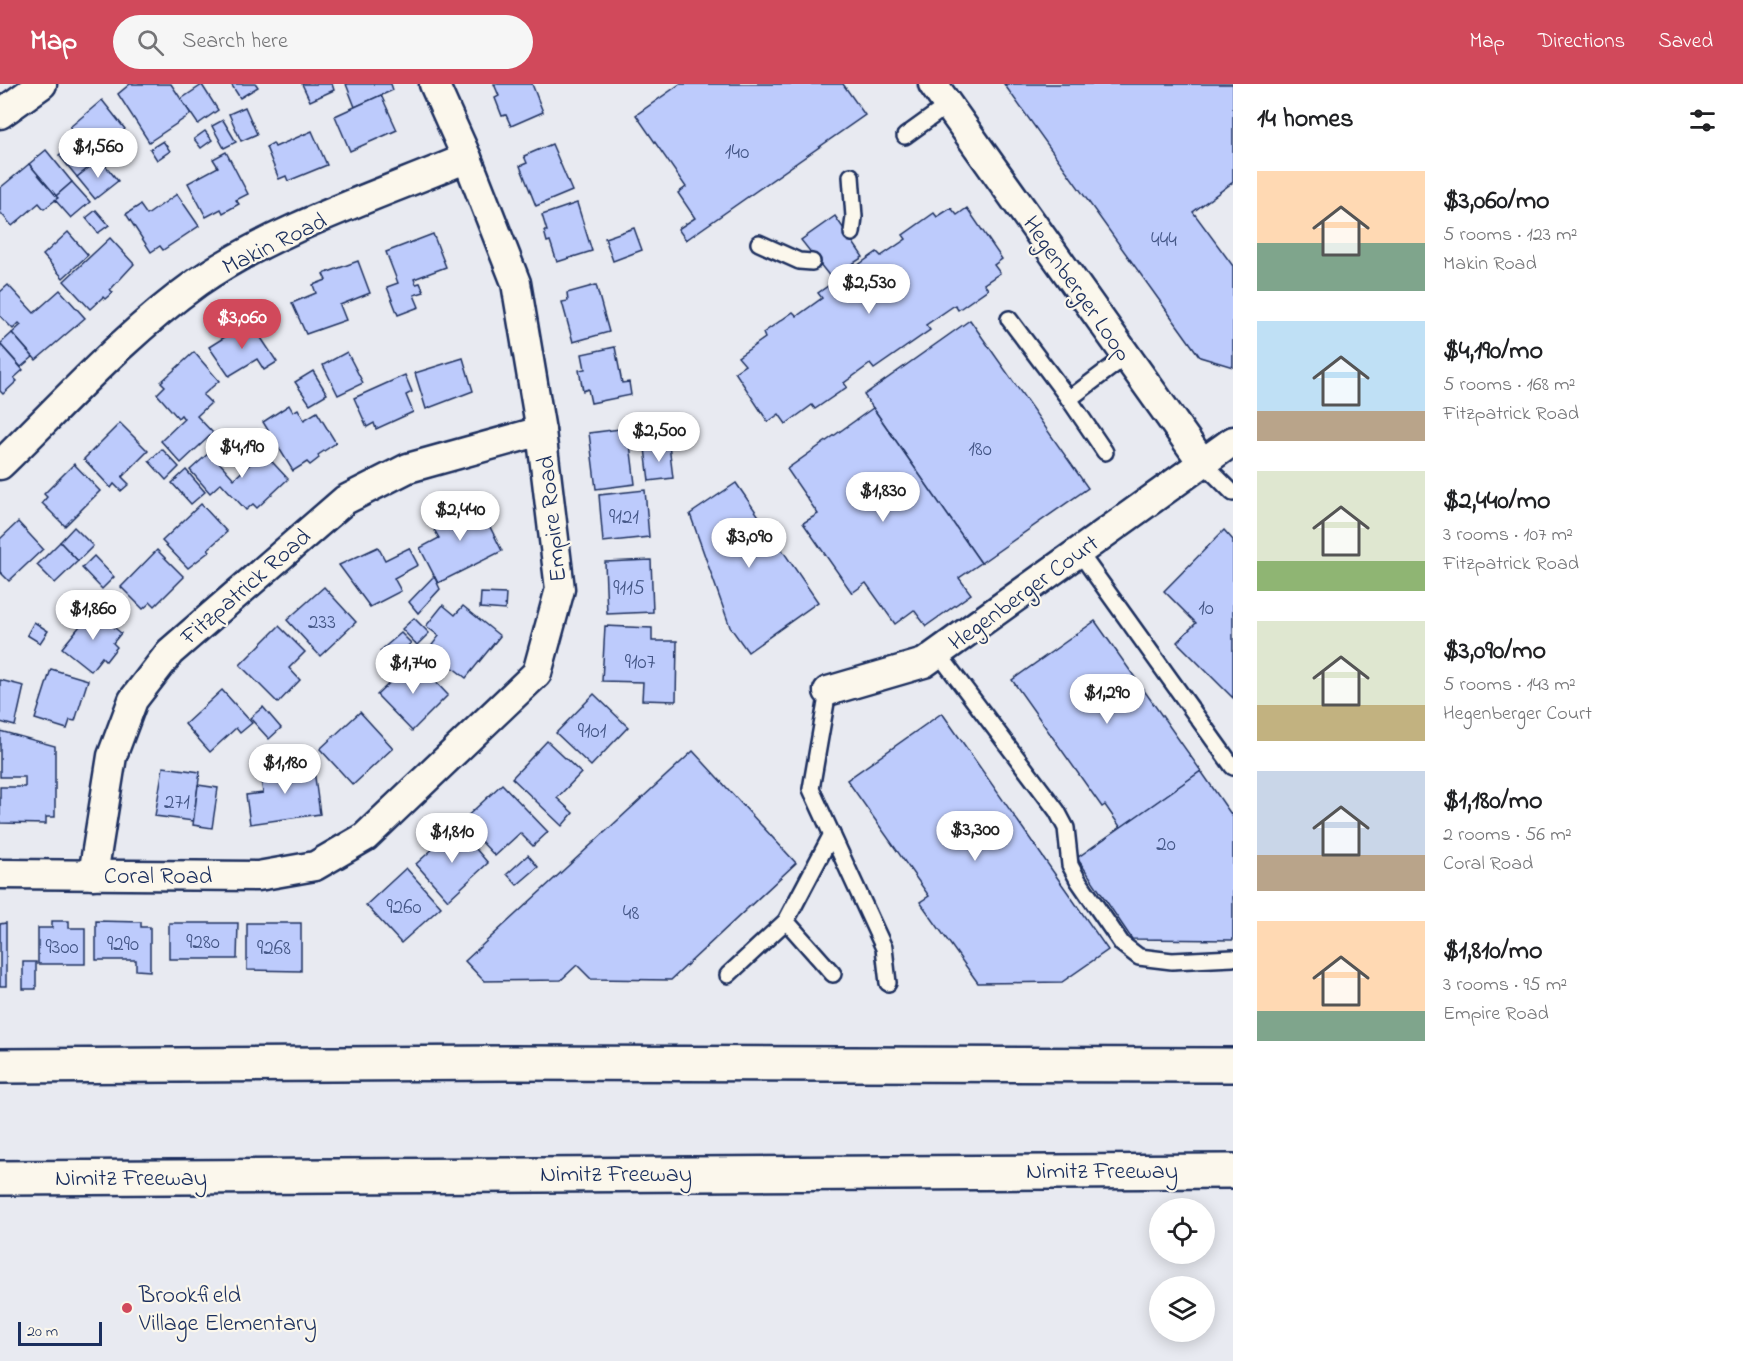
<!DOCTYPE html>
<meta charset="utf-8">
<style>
body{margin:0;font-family:"Indie Flower",sans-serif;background:#f6f6f6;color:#202124;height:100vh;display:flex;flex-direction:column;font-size:22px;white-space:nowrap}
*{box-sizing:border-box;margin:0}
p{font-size:20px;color:#757577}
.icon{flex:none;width:33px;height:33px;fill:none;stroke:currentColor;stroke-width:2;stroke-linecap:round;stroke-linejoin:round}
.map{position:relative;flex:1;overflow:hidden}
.drawer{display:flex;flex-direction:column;background:#fff;width:510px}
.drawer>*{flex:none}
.tools{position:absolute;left:1149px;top:1114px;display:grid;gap:12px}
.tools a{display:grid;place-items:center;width:66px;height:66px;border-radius:50%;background:#fff;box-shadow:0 3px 15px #0003;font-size:30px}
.scale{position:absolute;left:18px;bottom:15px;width:84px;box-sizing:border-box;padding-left:6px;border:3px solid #1b2f5e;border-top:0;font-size:16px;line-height:21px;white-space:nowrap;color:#1b2f5e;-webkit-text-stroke:4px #fbf7ec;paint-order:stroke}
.price{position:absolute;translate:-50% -51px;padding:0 14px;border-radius:21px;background:#fff;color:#222;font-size:20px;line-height:39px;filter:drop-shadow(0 2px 3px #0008)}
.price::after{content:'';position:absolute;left:50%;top:36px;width:18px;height:14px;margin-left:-9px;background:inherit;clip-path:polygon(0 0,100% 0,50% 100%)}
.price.current{background:#d1495b;color:#fff}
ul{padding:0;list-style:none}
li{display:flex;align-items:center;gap:18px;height:150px;padding:0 24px}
li span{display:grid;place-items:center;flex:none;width:168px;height:120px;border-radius:0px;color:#555}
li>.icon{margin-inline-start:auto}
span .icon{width:72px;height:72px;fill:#fffc;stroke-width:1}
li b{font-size:26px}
h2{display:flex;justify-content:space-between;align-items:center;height:72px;padding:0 24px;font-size:26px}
header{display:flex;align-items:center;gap:36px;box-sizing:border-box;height:84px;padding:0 30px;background:#d1495b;color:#fff}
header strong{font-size:28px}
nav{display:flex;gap:33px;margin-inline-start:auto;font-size:21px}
.search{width:420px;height:54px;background:#f6f6f6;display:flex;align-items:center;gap:15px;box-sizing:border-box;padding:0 21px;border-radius:33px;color:#757577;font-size:22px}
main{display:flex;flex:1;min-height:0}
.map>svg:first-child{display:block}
.building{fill:#bdcbfc;stroke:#1b2f5e;stroke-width:1.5}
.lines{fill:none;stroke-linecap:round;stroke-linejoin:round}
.lane-casing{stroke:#1b2f5e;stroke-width:20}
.street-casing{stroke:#1b2f5e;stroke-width:33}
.highway-casing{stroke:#1b2f5e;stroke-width:38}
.lane{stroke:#fbf7ec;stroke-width:15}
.street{stroke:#fbf7ec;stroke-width:28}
.highway{stroke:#fbf7ec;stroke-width:33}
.poi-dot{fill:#d1495b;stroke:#fbf7ec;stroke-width:2}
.labels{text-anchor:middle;stroke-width:4.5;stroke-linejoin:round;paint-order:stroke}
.number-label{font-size:21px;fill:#445686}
.street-label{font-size:24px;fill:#1b2f5e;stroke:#fbf7ec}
.poi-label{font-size:24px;fill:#1b2f5e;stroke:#fbf7ec;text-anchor:start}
</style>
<header>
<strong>Map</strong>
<div class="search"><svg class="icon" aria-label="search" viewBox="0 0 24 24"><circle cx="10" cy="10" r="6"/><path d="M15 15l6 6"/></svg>Search here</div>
<nav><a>Map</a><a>Directions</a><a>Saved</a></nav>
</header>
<main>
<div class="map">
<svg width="1233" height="1277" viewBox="0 0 1233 1277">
<rect width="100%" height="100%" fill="#e8eaf1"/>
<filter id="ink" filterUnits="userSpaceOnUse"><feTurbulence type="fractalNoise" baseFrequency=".0167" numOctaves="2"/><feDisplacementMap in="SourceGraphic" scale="12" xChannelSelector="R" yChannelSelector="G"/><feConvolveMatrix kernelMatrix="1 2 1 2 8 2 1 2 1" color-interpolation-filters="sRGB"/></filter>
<g filter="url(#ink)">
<!-- building -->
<g class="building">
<polygon points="130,0 171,0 191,30 149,58 118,10"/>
<polygon points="231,0 256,0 258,3 240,14"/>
<polygon points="302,0 332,0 334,6 310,17"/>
<polygon points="346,0 391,0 393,6 355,23"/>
<polygon points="494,0 532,0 543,28 511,42 506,31 502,32 495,14 499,12"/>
<polygon points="680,0 843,0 865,31 686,156 678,145 695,134 678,109 686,103 636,31"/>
<polygon points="1004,0 1233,0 1233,98 1193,128 1233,182 1233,283 1200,273"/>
<polygon points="202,1 218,26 198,40 181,15"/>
<polygon points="381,11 397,46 350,67 335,32"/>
<polygon points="102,16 125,45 86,76 67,53 73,47 70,43"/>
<polygon points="245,23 257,50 241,57 229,30"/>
<polygon points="223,36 236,58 224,64 212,42"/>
<polygon points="205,47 212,56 201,64 194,55"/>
<polygon points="312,47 327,81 288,97 286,92 279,95 266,63 273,59 275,63"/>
<polygon points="163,57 170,67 157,76 150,65"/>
<polygon points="73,59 91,82 77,93 59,71"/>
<polygon points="552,60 572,107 536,122 520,82 527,79 524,72"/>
<polygon points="46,66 72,98 56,112 29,80"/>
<polygon points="226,68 248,110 236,116 239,120 223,129 221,125 206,133 188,99 218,83 213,75"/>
<polygon points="100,75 118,97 95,115 77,93"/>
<polygon points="29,80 58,114 44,125 39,119 12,142 0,128 0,104"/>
<polygon points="72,98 90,118 71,134 55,116 58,114 56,112"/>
<polygon points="177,110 199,142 163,166 160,162 151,168 126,130 140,121 147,131"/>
<polygon points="577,119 592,167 557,178 550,157 547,158 544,147 547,147 542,131"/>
<polygon points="951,124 957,131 967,124 1002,175 994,181 1000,189 984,200 988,205 958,226 955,221 926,241 930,246 874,285 870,280 844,299 847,303 815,325 812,321 786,340 779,330 768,338 735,288 745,281 738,273 765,254 763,249 793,228 797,232 822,214 818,209 877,168 881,172 906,155 903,151 934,129 937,133"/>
<polygon points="96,126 109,141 98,149 86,134"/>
<polygon points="835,132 863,173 831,194 801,156"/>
<polygon points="634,144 642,166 613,177 605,154"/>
<polygon points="68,148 88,171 63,194 43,171"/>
<polygon points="433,150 446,183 414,195 416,200 420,199 424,208 414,211 419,223 398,231 387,203 398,199 386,168"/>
<polygon points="110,154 134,180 110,206 113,208 105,215 103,213 90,225 64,197"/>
<polygon points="358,177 370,209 340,221 346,236 306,250 292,219 316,209 313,201 326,196 323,190"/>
<polygon points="8,201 34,229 60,206 85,234 36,276 12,249 21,241 19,239 13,245 0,232 0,208"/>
<polygon points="596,201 609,248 573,258 562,218 568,217 567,209"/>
<polygon points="970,236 1088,404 981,479 864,311"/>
<polygon points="250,237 277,278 264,286 257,275 229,292 209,263"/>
<polygon points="12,249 33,273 21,283 0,260"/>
<polygon points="0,260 23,286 14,294 17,297 3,310 0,307"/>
<polygon points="615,263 622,299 629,298 631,311 591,319 588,305 583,307 579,286 585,285 582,270"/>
<polygon points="194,268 219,297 203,311 211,319 197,332 213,349 181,379 161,357 184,335 181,331 178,334 157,310 165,302 161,298"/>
<polygon points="347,268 363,299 338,311 323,281"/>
<polygon points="463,274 473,307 426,325 415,289"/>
<polygon points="313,287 327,310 310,320 295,298"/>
<polygon points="405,291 412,308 406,311 413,328 376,345 374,339 367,343 354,314"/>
<polygon points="289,321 293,328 298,325 304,336 317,328 336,359 318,371 319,374 310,381 307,378 293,387 263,338"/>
<polygon points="873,324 981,479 959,494 971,510 926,542 914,526 895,540 866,499 852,509 803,439 818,430 787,385"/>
<polygon points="120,339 148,367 122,393 129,400 121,407 114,400 111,404 84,375"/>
<polygon points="628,344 635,400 596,405 589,349"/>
<polygon points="669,361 673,394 649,397 645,364"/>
<polygon points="162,365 179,383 166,396 149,377"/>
<polygon points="210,368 234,395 263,368 288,395 257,424 253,420 246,426 221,399 210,409 190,386"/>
<polygon points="74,380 100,407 65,442 42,419 47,413 44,410"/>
<polygon points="186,386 205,408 191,420 172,399"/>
<polygon points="736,399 818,518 748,568 730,543 690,430"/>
<polygon points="645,406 649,453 603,458 599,411"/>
<polygon points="477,417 502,467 438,499 420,464 439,454 431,440 461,422 463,424"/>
<polygon points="201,420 227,448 208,465 210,467 188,484 162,457"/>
<polygon points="18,438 43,465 9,497 0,488 0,455"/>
<polygon points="74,443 93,462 78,477 60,458"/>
<polygon points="1224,446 1233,456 1233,614 1177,558 1196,539 1164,507"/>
<polygon points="60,458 78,477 55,499 37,481"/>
<polygon points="378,463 385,476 409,464 418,481 394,494 401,507 370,523 339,481"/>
<polygon points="157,466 184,493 155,522 151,518 143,525 121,503"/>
<polygon points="94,472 114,493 102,505 82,484"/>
<polygon points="651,476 653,528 607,530 605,478"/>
<polygon points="434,492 440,505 418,529 409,518"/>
<polygon points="324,503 356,538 320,572 287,536"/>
<polygon points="481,509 506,510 505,526 480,524"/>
<polygon points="443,521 455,531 463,522 500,552 466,594 429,565 439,552 426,542"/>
<polygon points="93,526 121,549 113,559 117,563 106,577 102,573 91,587 62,564"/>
<polygon points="414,534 429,549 417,561 402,545"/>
<polygon points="1095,537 1201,687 1121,744 1105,721 1102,723 1012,596"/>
<polygon points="34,538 48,547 40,559 27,551"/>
<polygon points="279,542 305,568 289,584 300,596 278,619 240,581"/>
<polygon points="605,542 652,544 652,557 677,557 676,617 642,616 643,598 602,597"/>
<polygon points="401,549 411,559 390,578 380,567"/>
<polygon points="414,575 448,611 412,647 377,611"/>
<polygon points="51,585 88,596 75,637 70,636 67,645 35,635"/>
<polygon points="0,596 24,602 15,642 0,638"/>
<polygon points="222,606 252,639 240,649 236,644 210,668 185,640"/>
<polygon points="594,610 628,643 591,682 556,649"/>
<polygon points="263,623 281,644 269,655 250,634"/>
<polygon points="360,628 393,664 353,701 320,665"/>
<polygon points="942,629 1108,866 1062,898 978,899 920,818 929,812 847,696"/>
<polygon points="0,647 55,662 55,733 46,733 46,740 0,739 0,703 25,703 25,693 0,693"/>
<polygon points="547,657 581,689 557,714 573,729 562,742 512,694"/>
<polygon points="693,667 796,779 671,896 591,895 577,881 561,896 484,897 465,877"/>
<polygon points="313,679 320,730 250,740 246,711 263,709 260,687"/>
<polygon points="163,683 200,688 193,737 155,732"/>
<polygon points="1201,687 1233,733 1233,856 1132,855 1077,774"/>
<polygon points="502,700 548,748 533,762 520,749 495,772 462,737"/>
<polygon points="198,701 218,704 212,744 193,741"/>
<polygon points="457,743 488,779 448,816 416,780"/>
<polygon points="528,771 538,783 517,801 507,790"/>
<polygon points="406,784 441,823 401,859 366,821"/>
<polygon points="52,837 69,837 69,844 85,844 85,880 38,880 38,844 52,844"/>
<polygon points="96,837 141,838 141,843 150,843 150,887 136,886 136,876 96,876"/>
<polygon points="6,839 6,902 0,902 0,840"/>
<polygon points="169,839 238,839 237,875 169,875"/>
<polygon points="247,839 301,839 301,887 247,886"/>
<rect x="23" y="878" width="13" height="27"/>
</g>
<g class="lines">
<defs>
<g id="lane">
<polyline points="905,52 948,21"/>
<polyline points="851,92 854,133 852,149"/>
<polyline points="759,159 799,177 812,178"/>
<polyline points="1009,235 1069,315"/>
<polyline points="1105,368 1069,315 1126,272"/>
<polyline points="1202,378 1233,409"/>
<polyline points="1079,468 1233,683"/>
<polyline points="938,569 1057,727 1066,744 1070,781 1078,796 1122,860 1139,873 1172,877 1233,874"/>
<polyline points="828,607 811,705 884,864 888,899"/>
<polyline points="786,837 833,890"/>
<polyline points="728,891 786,837 832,750"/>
</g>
<g id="street">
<polyline points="933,0 1202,378"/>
<polyline points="0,30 42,0"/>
<path d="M0 381C64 319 125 250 198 198 274 145 381 110 467 74"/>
<polyline points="828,607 924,579 1233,357"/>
<polyline points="0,790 258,792 315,782 365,753 537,589 560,505 541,347 516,199 467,74 434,0"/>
<polyline points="93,791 112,672 133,616 170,568 345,416 408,384 541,347"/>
</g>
<g id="highway">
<polyline points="0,982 507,979 1233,981"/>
<polyline points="0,1094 1233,1087"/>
</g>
</defs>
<!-- lane casing -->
<use href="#lane" class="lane-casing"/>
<!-- street casing -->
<use href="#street" class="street-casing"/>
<!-- highway casing -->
<use href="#highway" class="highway-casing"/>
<!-- lane -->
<use href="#lane" class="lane"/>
<!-- street -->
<use href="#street" class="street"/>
<!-- highway -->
<use href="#highway" class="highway"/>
</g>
</g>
<!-- markers -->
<circle class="poi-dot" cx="127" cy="1224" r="6"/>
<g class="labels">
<!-- number labels -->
<g class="number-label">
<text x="737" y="74">140</text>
<text x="1164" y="162">444</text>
<text x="980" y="371">180</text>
<text x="624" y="439">9121</text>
<text x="629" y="510">9115</text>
<text x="1206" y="530">10</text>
<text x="322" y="544">233</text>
<text x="640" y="584">9107</text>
<text x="592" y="653">9101</text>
<text x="177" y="724">271</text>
<text x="1166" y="766">20</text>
<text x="404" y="829">9260</text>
<text x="631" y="835">48</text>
<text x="203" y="864">9280</text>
<text x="123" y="866">9290</text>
<text x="62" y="869">9300</text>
<text x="274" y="870">9268</text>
</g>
<!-- street labels -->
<g class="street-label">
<text transform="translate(274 159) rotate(-26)" y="8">Makin Road</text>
<text transform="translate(1078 204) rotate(55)" y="8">Hegenberger Loop</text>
<text transform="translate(551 435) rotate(-96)" y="8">Empire Road</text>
<text transform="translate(245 502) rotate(-41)" y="8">Fitzpatrick Road</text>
<text transform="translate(1023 508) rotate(-36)" y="8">Hegenberger Court</text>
<text x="158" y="799">Coral Road</text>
<text x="1102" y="1094">Nimitz Freeway</text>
<text x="616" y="1097">Nimitz Freeway</text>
<text x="131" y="1101">Nimitz Freeway</text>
</g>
<!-- poi labels -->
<g class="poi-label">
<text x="139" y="1218">Brookfield<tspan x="139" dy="28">Village Elementary</tspan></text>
</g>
</g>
</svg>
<div class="tools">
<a><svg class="icon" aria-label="locate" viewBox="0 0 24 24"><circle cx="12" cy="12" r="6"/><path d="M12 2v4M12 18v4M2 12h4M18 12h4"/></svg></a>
<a><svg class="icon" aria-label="layers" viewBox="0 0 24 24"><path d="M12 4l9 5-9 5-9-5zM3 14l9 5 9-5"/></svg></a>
</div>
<div class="scale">20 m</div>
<b class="price" style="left:98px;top:95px">$1,560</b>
<b class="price" style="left:869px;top:231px">$2,530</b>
<b class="price current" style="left:242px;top:266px">$3,060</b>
<b class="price" style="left:659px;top:379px">$2,500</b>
<b class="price" style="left:242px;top:395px">$4,190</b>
<b class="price" style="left:883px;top:439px">$1,830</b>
<b class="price" style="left:460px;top:458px">$2,440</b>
<b class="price" style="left:749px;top:485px">$3,090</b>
<b class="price" style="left:93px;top:557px">$1,860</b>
<b class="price" style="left:413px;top:611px">$1,740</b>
<b class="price" style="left:1107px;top:641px">$1,290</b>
<b class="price" style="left:285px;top:711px">$1,180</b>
<b class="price" style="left:975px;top:778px">$3,300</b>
<b class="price" style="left:452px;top:780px">$1,810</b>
</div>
<section class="drawer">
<h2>14 homes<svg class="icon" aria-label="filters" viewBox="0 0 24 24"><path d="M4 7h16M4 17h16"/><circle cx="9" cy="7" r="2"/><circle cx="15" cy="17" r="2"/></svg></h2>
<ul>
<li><span style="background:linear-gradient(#ffd9b3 60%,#7fa58c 0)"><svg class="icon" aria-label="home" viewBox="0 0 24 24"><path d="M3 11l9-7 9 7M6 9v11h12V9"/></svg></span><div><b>$3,060/mo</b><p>5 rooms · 123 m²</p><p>Makin Road</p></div></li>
<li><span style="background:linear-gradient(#bfe0f5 75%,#b9a48a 0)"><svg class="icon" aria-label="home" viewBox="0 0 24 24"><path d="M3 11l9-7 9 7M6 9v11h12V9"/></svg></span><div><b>$4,190/mo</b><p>5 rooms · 168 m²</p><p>Fitzpatrick Road</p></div></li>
<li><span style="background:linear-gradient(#dfe7d0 75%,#8fb573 0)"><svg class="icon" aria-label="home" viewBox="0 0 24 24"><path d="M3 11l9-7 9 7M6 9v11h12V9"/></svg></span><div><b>$2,440/mo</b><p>3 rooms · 107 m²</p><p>Fitzpatrick Road</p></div></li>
<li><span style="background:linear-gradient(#dfe7d0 70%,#c2b280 0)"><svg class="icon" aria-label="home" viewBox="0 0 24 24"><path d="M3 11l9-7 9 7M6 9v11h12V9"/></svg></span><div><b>$3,090/mo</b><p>5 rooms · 143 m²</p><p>Hegenberger Court</p></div></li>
<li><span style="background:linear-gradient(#c9d6e8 70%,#b9a48a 0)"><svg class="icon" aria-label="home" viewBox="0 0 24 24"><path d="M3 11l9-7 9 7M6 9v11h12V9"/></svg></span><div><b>$1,180/mo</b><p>2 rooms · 56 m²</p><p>Coral Road</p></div></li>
<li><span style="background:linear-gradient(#ffd9b3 75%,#7fa58c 0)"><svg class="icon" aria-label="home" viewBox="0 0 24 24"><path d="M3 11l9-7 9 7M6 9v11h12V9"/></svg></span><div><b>$1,810/mo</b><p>3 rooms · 95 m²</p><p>Empire Road</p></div></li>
</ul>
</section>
</main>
